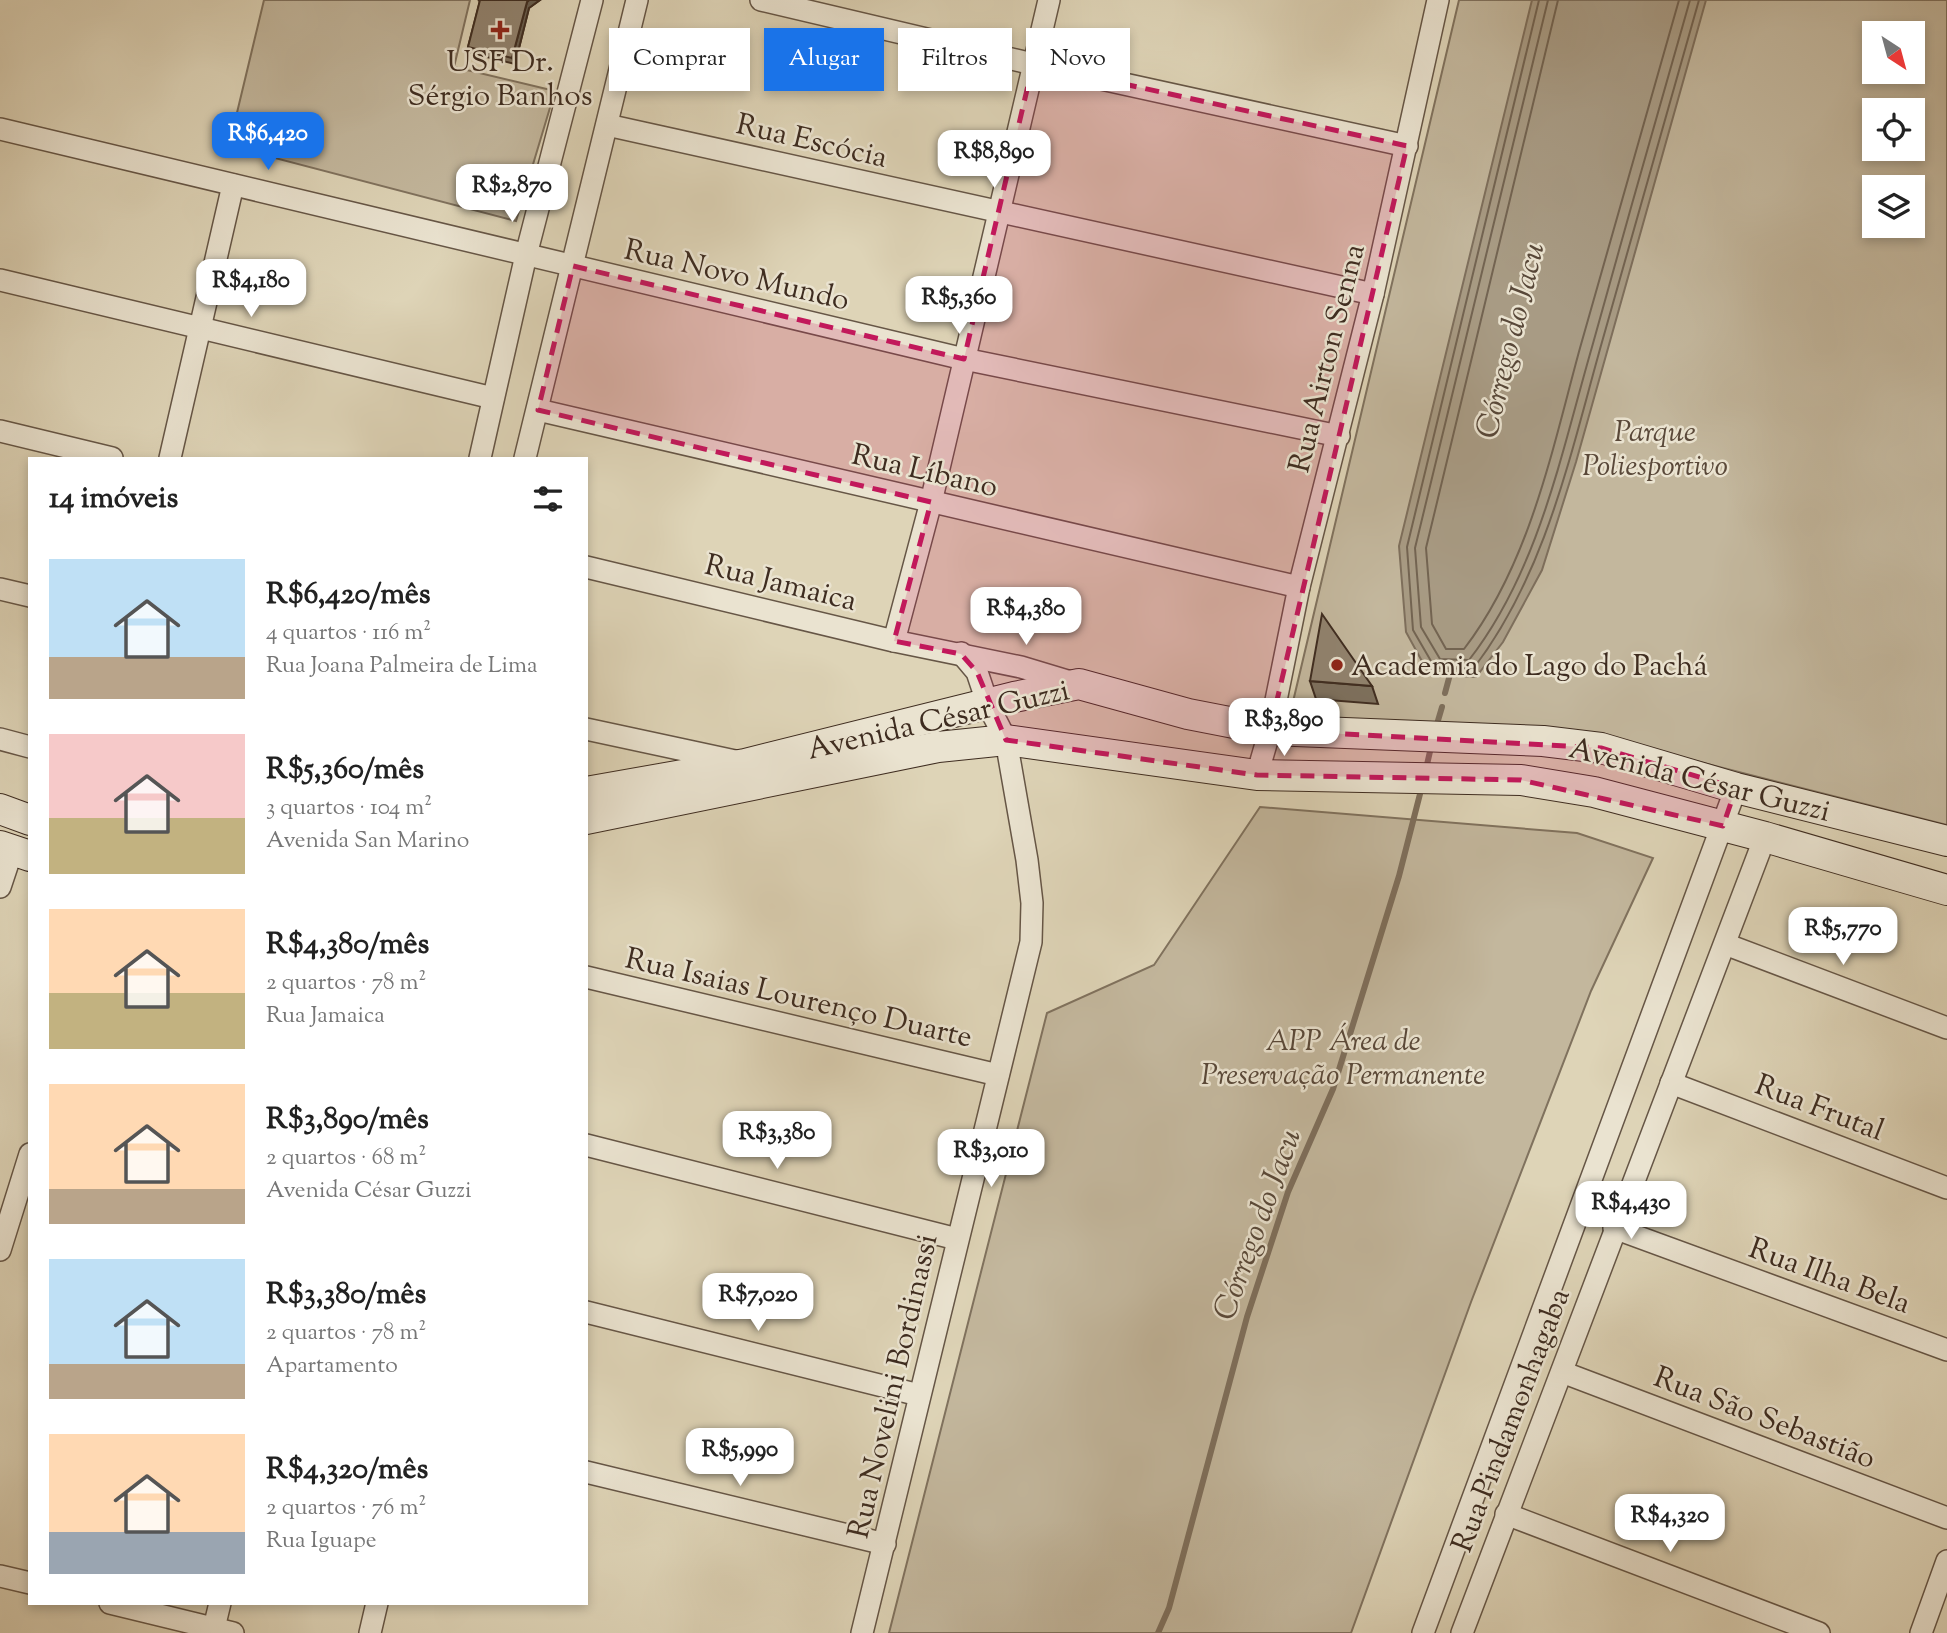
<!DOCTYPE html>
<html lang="pt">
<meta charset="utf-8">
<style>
body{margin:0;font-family:"Sorts Mill Goudy",serif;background:#f6f6f6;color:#222;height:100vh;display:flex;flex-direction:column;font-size:26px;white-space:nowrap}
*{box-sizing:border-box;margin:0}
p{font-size:23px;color:#767676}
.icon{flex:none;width:38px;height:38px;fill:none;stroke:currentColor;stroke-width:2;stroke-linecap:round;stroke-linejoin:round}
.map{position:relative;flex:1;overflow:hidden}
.drawer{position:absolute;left:28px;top:457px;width:560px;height:1148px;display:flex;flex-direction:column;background:#fff;border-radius:0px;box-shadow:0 4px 10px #0003}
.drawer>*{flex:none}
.top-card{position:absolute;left:609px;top:28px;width:665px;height:63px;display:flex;gap:14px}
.needle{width:46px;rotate:144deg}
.controls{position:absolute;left:1862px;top:21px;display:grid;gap:14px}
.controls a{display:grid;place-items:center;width:63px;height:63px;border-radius:0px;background:#fff;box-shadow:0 4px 10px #0003;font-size:35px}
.price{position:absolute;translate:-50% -60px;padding:0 16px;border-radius:14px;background:#fff;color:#222;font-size:23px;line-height:46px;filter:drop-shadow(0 2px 4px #0008)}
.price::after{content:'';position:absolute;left:50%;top:42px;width:21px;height:16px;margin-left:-10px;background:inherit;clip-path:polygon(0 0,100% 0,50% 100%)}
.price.selected{background:#1a73e8;color:#fff}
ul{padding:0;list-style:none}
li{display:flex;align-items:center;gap:21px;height:175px;padding:0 21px}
li span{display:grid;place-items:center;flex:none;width:196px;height:140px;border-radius:0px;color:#555}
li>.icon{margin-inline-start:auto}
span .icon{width:84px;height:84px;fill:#fffc;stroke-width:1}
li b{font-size:30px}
h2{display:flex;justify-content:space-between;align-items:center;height:84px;padding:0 21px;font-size:30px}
.tag{padding:0 24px;border-radius:0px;background:#fff;box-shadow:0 4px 10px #0003;font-size:24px;line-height:63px}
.tag.selected{background:#1a73e8;color:#fff}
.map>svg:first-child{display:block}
.green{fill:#c3b79d;stroke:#80725e;stroke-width:2;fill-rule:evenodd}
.water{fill:#a89b84;stroke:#7e6f5c;stroke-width:2}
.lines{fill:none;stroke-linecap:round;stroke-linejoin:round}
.shore{stroke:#736452;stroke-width:2}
.stream{stroke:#7e6f5c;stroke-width:6}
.street-casing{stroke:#665646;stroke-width:24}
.secondary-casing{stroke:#3e2c20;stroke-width:32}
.street{stroke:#eae3d0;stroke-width:21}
.secondary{stroke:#eae3d0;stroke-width:30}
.wall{fill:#7d715f;stroke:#3e2c20;stroke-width:2}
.shaded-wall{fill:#665c4e;stroke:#3e2c20;stroke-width:2}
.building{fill:#91836f;stroke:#3e2c20;stroke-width:2}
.marked{fill:#c2185b;fill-opacity:0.2;stroke:#c2185b;stroke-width:5;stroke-dasharray:14 9;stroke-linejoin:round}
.poi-dot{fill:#8f2418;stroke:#eae3d0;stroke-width:2.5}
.labels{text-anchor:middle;stroke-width:5;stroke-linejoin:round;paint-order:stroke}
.poi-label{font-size:30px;fill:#3e2c20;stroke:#eae3d0}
.street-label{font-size:30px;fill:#3e2c20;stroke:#eae3d0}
.park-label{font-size:30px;font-style:italic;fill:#594839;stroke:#eae3d0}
.water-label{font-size:32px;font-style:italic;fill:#584839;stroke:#eae3d0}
</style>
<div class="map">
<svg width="1947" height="1633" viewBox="0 0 1947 1633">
<rect width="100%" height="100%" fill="#ded4b7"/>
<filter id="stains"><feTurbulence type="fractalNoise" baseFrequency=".00286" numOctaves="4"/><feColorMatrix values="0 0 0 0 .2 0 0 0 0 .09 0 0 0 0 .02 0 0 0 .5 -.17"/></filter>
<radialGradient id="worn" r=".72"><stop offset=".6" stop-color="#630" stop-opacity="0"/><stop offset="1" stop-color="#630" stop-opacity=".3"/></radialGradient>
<!-- green -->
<g class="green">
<polygon points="264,0 470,0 454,67 555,91 516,221 229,146"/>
<path d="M1459 0H1947V825L1582 732 1297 716 1292 706ZM1874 33H1913V72H1874ZM1874 110H1913V149H1874ZM1874 187H1913V226H1874Z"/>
<polygon points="1260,807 1577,833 1653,858 1591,991 1471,1302 1351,1633 889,1633 1047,1013 1154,965"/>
</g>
<!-- water -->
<polygon class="water" points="1532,0 1706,0 1576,462 1542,570 1503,642 1476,677 1429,674 1406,632 1399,546"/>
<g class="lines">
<!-- shore -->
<g class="shore">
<path d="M1539 0 1407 547 1413 630 1435 668 1473 669C1546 574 1570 455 1602 342 1634 228 1667 114 1699 0"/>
<path d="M1548 0 1415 548 1421 627 1440 659 1469 660C1539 570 1561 454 1592 347 1624 231 1657 116 1690 0"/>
<path d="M1558 0 1426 548 1432 624 1446 649H1464C1530 563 1552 450 1580 348 1613 232 1646 116 1679 0"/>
</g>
<!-- stream -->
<g class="stream">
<polyline points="1445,693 1452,667"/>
<polyline points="1437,724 1442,707"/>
<polyline points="1426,769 1431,747"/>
<polyline points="1158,1633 1169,1608 1247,1317 1288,1192 1333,1089 1399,876 1420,794"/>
</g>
<defs>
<g id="street">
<polyline points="761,0 1033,64 1407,146"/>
<polyline points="607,125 1373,294"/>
<polyline points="0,129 964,359 1339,436"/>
<polyline points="0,280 493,398"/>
<polyline points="538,410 1299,587"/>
<polyline points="0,431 112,458"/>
<polyline points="170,458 233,185"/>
<polyline points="480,458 526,255 592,0"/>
<polyline points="525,458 637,0"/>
<polyline points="586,567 894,641 1021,667 1074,683"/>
<polyline points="0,589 30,596"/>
<polyline points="894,641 931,502 1049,0"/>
<polyline points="586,729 735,761"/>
<polyline points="0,739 30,747"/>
<polyline points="1257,775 1270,730 1299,587 1373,294 1438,0"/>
<polyline points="0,887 12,851"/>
<polyline points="1725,944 1947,1028"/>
<polyline points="586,977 998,1075"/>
<polyline points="1671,1083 1947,1188"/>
<polyline points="586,1145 957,1239"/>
<polyline points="1614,1228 1947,1350"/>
<polyline points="0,1250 30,1154"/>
<polyline points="586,1312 919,1395"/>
<polyline points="1562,1372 1947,1518"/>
<polyline points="586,1472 885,1544"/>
<polyline points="1506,1514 1819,1633"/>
<polyline points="0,1576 30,1583"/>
<polyline points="110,1603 233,1633"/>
<polyline points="214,1628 220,1603"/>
<polyline points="370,1633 377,1603"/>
<polyline points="862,1633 1031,942 1032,903 1027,860 1006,740 988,705 977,672 961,653"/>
<polyline points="1423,1633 1736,788"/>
<polyline points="1462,1633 1765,837"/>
<polyline points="1921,1633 1947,1561"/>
</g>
<g id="secondary">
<polyline points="586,792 745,764 1014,697 1079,684 1188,714 1270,730 1543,741 1601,748 1736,788 1947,841"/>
<polyline points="0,809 30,820"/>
<polyline points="586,819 938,747 1006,740 1257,775 1521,780 1594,792 1765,837 1947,890"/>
<polyline points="0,846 30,856"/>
</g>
</defs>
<!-- street casing -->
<use href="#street" class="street-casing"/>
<!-- secondary casing -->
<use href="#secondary" class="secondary-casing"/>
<!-- street -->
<use href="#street" class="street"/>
<!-- secondary -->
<use href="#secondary" class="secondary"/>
</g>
<!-- wall -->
<g class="wall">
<polygon points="478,0 540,0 529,8 515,64 470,53 468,47 480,1"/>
<polygon points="1310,681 1372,686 1378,704 1316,699"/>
</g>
<!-- shaded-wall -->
<polygon class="shaded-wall" points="529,0 540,0 529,8 515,64 512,58 527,2"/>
<!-- building -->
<g class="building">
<polygon points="480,0 529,0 527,2 512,58 468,47"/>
<polygon points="1322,614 1372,686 1310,681"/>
</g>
<!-- marked area -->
<path class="marked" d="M1033 64 1407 146 1270 730 1601 748 1736 788 1723 826 1521 780 1257 775 1006 740 977 672 961 654 894 641 931 502 538 410 573 266 964 359Z"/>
<!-- markers -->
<g class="poi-dot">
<path d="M496.5 19.5h7v7h7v7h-7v7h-7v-7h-7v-7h7z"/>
<circle cx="1337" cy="665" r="7"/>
</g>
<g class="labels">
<!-- poi labels -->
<g class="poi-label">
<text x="500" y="71">USF Dr.<tspan x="500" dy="34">Sérgio Banhos</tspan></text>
<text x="1351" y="675" text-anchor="start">Academia do Lago do Pachá</text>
</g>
<!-- street labels -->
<g class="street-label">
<text transform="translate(812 140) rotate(13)" y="10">Rua Escócia</text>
<text transform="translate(737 274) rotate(13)" y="10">Rua Novo Mundo</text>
<text transform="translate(1326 358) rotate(-76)" y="10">Rua Airton Senna</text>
<text transform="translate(925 470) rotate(13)" y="10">Rua Líbano</text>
<text transform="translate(781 582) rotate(14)" y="10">Rua Jamaica</text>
<text transform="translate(938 719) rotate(-13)" y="10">Avenida César Guzzi</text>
<text transform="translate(1700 779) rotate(14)" y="10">Avenida César Guzzi</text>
<text transform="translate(799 997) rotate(13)" y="10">Rua Isaias Lourenço Duarte</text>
<text transform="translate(1820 1107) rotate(21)" y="10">Rua Frutal</text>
<text transform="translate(1830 1275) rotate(20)" y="10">Rua Ilha Bela</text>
<text transform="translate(892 1386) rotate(-77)" y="10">Rua Novelini Bordinassi</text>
<text transform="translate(1765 1417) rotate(21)" y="10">Rua São Sebastião</text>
<text transform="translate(1510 1420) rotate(-69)" y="10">Rua Pindamonhagaba</text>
</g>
<!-- park labels -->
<g class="park-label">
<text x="1655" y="441">Parque<tspan x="1655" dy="34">Poliesportivo</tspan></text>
<text x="1343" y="1050">APP Área de<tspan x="1343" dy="34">Preservação Permanente</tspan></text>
</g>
<!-- water labels -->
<g class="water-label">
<text transform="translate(1509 340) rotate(-76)" y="11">Córrego do Jacu</text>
<text transform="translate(1256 1224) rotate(-70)" y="11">Córrego do Jacu</text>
</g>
</g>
<rect width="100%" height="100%" filter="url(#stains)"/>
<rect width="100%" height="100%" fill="url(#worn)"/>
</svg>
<div class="controls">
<a><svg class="needle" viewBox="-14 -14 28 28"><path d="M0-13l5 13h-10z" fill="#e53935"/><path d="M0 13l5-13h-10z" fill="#767676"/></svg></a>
<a><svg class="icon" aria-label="locate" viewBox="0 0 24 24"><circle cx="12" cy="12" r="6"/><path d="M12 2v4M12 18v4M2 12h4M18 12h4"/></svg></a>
<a><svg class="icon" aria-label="layers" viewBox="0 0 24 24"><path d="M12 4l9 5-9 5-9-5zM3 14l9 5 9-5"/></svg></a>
</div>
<b class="price selected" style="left:268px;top:172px">R$6,420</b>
<b class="price" style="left:994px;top:190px">R$8,890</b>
<b class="price" style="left:512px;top:224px">R$2,870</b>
<b class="price" style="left:251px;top:319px">R$4,180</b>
<b class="price" style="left:959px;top:336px">R$5,360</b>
<b class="price" style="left:1026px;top:647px">R$4,380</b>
<b class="price" style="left:1284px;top:758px">R$3,890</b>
<b class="price" style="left:1843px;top:967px">R$5,770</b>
<b class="price" style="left:777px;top:1171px">R$3,380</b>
<b class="price" style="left:991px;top:1189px">R$3,010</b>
<b class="price" style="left:1631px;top:1241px">R$4,430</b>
<b class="price" style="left:758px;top:1333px">R$7,020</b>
<b class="price" style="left:740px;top:1488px">R$5,990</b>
<b class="price" style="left:1670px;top:1554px">R$4,320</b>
<div class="top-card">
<a class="tag">Comprar</a>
<a class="tag selected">Alugar</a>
<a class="tag">Filtros</a>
<a class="tag">Novo</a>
</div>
<section class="drawer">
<h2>14 imóveis<svg class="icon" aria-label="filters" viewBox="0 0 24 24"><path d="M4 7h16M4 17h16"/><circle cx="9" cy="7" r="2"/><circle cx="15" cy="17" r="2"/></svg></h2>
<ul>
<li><span style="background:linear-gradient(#bfe0f5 70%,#b9a48a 0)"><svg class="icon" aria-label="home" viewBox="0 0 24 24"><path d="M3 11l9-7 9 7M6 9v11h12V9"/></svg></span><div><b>R$6,420/mês</b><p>4 quartos · 116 m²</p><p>Rua Joana Palmeira de Lima</p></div></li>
<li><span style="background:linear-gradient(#f6c9c9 60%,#c2b280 0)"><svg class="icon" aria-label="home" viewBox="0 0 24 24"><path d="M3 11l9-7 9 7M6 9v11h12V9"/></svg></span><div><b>R$5,360/mês</b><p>3 quartos · 104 m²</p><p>Avenida San Marino</p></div></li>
<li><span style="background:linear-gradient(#ffd9b3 60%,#c2b280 0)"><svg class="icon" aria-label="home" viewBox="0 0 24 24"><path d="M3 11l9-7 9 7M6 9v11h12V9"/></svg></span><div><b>R$4,380/mês</b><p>2 quartos · 78 m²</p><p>Rua Jamaica</p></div></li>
<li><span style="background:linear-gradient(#ffd9b3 75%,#b9a48a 0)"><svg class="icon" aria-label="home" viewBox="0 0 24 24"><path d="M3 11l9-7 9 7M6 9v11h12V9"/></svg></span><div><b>R$3,890/mês</b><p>2 quartos · 68 m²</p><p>Avenida César Guzzi</p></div></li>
<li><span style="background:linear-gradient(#bfe0f5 75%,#b9a48a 0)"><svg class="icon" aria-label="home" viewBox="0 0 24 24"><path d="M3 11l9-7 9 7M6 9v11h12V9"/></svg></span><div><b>R$3,380/mês</b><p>2 quartos · 78 m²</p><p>Apartamento</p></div></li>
<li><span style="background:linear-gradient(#ffd9b3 70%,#9aa5b1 0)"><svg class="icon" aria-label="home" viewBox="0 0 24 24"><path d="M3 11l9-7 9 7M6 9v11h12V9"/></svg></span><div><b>R$4,320/mês</b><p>2 quartos · 76 m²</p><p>Rua Iguape</p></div></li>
</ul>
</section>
</div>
